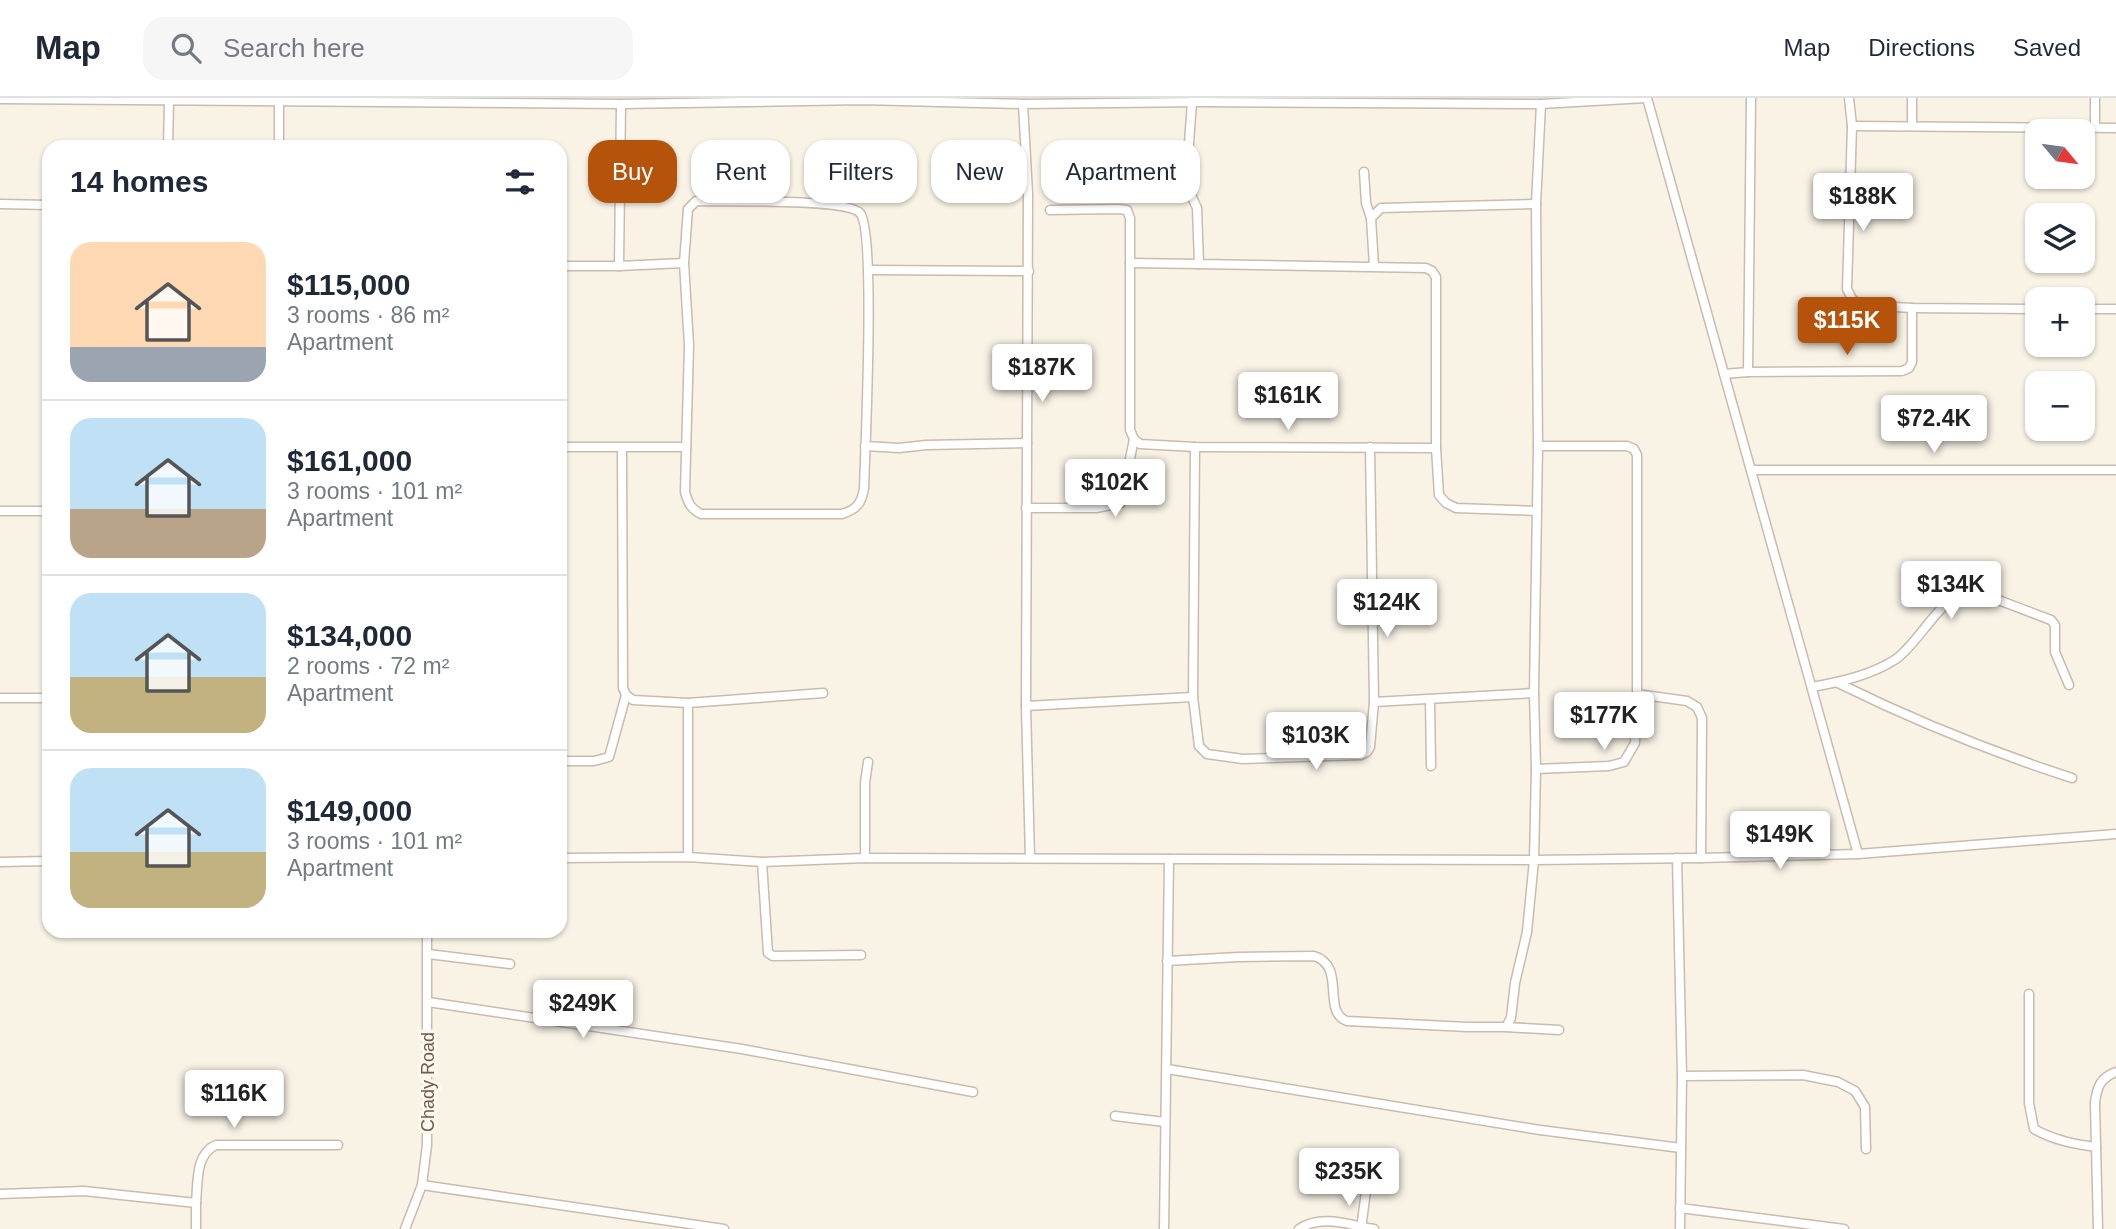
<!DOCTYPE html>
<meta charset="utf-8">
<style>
body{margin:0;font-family:Helvetica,sans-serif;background:#f6f6f7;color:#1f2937;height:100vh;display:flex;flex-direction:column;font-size:26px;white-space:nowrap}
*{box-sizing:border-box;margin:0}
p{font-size:23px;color:#747a83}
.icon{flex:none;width:38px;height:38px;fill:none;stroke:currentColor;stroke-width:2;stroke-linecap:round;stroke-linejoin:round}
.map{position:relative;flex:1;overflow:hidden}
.sheet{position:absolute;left:42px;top:42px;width:525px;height:798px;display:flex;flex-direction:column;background:#fff;border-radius:21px;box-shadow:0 2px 5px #0004}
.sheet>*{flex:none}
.top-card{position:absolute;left:588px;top:42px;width:665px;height:63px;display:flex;gap:14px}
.needle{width:46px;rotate:119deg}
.buttons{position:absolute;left:2025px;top:21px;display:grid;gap:14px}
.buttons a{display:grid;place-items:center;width:70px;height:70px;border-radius:14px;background:#fff;box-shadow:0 2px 5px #0004;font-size:35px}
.price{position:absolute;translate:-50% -60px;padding:0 16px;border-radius:7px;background:#fff;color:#222;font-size:23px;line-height:46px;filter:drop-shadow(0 2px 4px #0008)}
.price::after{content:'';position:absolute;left:50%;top:42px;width:21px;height:16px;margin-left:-10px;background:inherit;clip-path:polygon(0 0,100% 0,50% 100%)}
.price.current{background:#b45309;color:#fff}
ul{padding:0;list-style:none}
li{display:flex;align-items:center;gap:21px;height:175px;padding:0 28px}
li+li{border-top:2px solid #e0e1e3}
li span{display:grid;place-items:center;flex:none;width:196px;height:140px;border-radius:21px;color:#555}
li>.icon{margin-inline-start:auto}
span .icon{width:84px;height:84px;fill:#fffc;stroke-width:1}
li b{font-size:30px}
h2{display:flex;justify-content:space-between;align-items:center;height:84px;padding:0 28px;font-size:30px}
.chip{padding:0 24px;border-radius:21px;background:#fff;box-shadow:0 2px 5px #0004;font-size:24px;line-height:63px}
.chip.current{background:#b45309;color:#fff}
header{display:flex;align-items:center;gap:42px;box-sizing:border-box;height:98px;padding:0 35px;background:#fff;border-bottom:2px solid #e0e1e3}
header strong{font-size:33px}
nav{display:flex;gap:38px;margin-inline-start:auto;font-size:24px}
.search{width:490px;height:63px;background:#f6f6f7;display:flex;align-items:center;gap:18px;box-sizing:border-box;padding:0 24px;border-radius:21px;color:#747a83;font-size:26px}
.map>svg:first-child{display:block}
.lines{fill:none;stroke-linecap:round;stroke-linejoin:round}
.street-casing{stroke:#c9bbad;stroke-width:11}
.street{stroke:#fff;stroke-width:8}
.labels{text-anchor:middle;stroke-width:7;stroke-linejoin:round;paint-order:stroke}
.street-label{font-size:18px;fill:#6f5b4e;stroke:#fdf7ec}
</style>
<header>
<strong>Map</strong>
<div class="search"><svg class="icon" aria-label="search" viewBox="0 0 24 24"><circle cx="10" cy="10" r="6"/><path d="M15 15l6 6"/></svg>Search here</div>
<nav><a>Map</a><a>Directions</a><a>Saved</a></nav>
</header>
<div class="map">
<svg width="2116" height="1131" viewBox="0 0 2116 1131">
<rect width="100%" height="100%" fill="#f9f3e6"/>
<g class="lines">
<defs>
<g id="street">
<polyline points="1647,0 1858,756"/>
<polyline points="1849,0 1852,28 1847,191 1852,201 1861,207 1912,210 2037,211"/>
<polyline points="1912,0 1912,28"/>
<polyline points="2095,0 2095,29"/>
<polyline points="0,1 621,6 862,2 1023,6 1202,4 1541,6 1646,0"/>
<polyline points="1192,4 1186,86 1197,110 1199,166 1426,170 1432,173 1436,179 1436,350 1439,397 1446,405 1456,410 1537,413"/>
<polyline points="621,6 619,168 684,165"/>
<polyline points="1023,6 1028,96 1026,608 1030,760"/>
<polyline points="1852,28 2116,30"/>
<polyline points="168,49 169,3"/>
<polyline points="279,49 279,4"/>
<polyline points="1364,74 1366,105 1371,120"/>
<path d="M696 103C722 104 847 100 860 115 876 134 865 353 864 391 861 406 857 411 842 416H701C691 411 688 405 685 394L689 247 684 165 688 111Z"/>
<polyline points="0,106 49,107"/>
<polyline points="1050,112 1118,111 1127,112 1130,120 1130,332 1134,341 1140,346 1195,349 1436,350"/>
<polyline points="1130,165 1199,166"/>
<polyline points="560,168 619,168"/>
<polyline points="1374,168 1371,120 1381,110 1536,106"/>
<polyline points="869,172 1029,173"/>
<polyline points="2082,211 2116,211"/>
<polyline points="1748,274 1902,273 1909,270 1912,264 1912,210"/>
<polyline points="1724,276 1748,274 1751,0"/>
<polyline points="865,348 899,350 926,347 1027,345"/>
<polyline points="1538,348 1627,348 1634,351 1637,357 1637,596 1687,603 1697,609 1702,620 1701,760"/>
<polyline points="560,349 686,349"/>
<polyline points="1195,349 1193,599 1199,648 1207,656 1243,661 1361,657 1367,654 1370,649 1374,604"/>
<polyline points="1370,349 1374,604 1534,595"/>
<polyline points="622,350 623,590 626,597 633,602 688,605"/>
<polyline points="1751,372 2116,372"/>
<polyline points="1026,410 1096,410 1121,405 1134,341"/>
<polyline points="0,413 49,413"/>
<path d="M1838 585C1913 622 1992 654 2072 680"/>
<path d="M1812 589C1840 584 1872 577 1896 561 1919 545 1945 492 1972 492L2051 522 2055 527V554L2069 587"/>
<polyline points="0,600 49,600"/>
<polyline points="1430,601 1431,668"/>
<polyline points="1026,608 1193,599"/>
<polyline points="560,663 594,663 609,659 626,597"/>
<polyline points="1536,671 1609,668 1624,664 1635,645 1637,596"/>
<polyline points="688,759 688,605 823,595"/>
<polyline points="560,760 688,759 762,764 865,760 1534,762 1701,760 1858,756 2116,736"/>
<polyline points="865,760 865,685 868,664"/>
<polyline points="1677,760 1682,978 1680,1131"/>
<polyline points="0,764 49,763"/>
<polyline points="762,764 768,855 773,858 861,857"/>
<polyline points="428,856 510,866"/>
<path d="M1167 863 1238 859 1314 858C1347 868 1321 914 1347 923L1467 929H1506L1511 920 1515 885 1527 834 1534 762 1536 671 1534 595 1538 348 1536 106 1541 6"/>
<path d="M2029 896V1005L2034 1031C2054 1042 2073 1046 2096 1049"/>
<polyline points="428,904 742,951 973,994"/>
<polyline points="1506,929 1559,932"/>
<polyline points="1167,971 1540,1032 1681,1050"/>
<polyline points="1682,978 1803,977 1838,984 1855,993 1865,1009 1866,1051"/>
<polyline points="1115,1018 1165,1024"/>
<polyline points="422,1087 724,1131"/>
<polyline points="0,1096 84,1093 196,1105 196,1131"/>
<path d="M196 1105C198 1085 195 1056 216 1047H338"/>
<polyline points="1680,1110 1844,1131"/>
<polyline points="405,1131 422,1087 427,1047 427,833"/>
<polyline points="1164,1131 1169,761"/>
<path d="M1299 1131C1322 1116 1349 1127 1374 1131"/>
<polyline points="1361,1131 1366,1093"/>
<path d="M2098 1131 2095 1005C2097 989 2100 980 2116 974"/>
</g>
</defs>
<!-- street casing -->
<use href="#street" class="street-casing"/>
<!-- street -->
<use href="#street" class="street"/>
</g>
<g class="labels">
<!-- street labels -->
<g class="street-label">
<text transform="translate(428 984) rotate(-90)" y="6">Chady Road</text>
</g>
</g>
</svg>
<div class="buttons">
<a><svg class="needle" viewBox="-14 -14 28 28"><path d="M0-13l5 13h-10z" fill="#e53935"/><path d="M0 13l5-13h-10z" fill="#747a83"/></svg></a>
<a><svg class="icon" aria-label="layers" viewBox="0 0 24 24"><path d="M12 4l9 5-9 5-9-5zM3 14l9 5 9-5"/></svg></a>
<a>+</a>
<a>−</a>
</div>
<b class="price" style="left:1863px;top:135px">$188K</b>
<b class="price current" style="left:1847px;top:259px">$115K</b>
<b class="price" style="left:1042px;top:306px">$187K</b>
<b class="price" style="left:1288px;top:334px">$161K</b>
<b class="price" style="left:1934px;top:357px">$72.4K</b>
<b class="price" style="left:1115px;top:421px">$102K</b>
<b class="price" style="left:1951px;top:523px">$134K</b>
<b class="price" style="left:1387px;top:541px">$124K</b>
<b class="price" style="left:1604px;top:654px">$177K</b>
<b class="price" style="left:1316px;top:674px">$103K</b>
<b class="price" style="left:1780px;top:773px">$149K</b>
<b class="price" style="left:583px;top:942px">$249K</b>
<b class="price" style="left:234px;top:1032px">$116K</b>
<b class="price" style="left:1349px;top:1110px">$235K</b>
<div class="top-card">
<a class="chip current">Buy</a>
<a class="chip">Rent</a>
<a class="chip">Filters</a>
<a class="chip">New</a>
<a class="chip">Apartment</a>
</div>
<section class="sheet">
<h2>14 homes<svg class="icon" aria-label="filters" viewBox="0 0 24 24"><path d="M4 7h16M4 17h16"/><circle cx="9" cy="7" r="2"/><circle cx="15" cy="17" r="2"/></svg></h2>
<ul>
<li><span style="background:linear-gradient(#ffd9b3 75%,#9aa5b1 0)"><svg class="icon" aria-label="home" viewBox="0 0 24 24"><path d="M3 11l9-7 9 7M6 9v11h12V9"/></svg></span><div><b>$115,000</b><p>3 rooms · 86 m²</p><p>Apartment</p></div></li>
<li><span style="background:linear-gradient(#bfe0f5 65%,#b9a48a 0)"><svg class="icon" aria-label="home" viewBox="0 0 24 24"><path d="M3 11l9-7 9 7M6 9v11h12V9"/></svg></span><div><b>$161,000</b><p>3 rooms · 101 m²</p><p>Apartment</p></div></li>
<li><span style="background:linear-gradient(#bfe0f5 60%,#c2b280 0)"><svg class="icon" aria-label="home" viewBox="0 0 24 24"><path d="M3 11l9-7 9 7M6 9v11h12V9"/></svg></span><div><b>$134,000</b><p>2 rooms · 72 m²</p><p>Apartment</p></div></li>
<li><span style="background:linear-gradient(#bfe0f5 60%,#c2b280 0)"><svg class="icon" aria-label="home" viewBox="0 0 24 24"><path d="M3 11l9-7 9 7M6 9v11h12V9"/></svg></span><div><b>$149,000</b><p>3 rooms · 101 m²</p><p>Apartment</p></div></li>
</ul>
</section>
</div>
